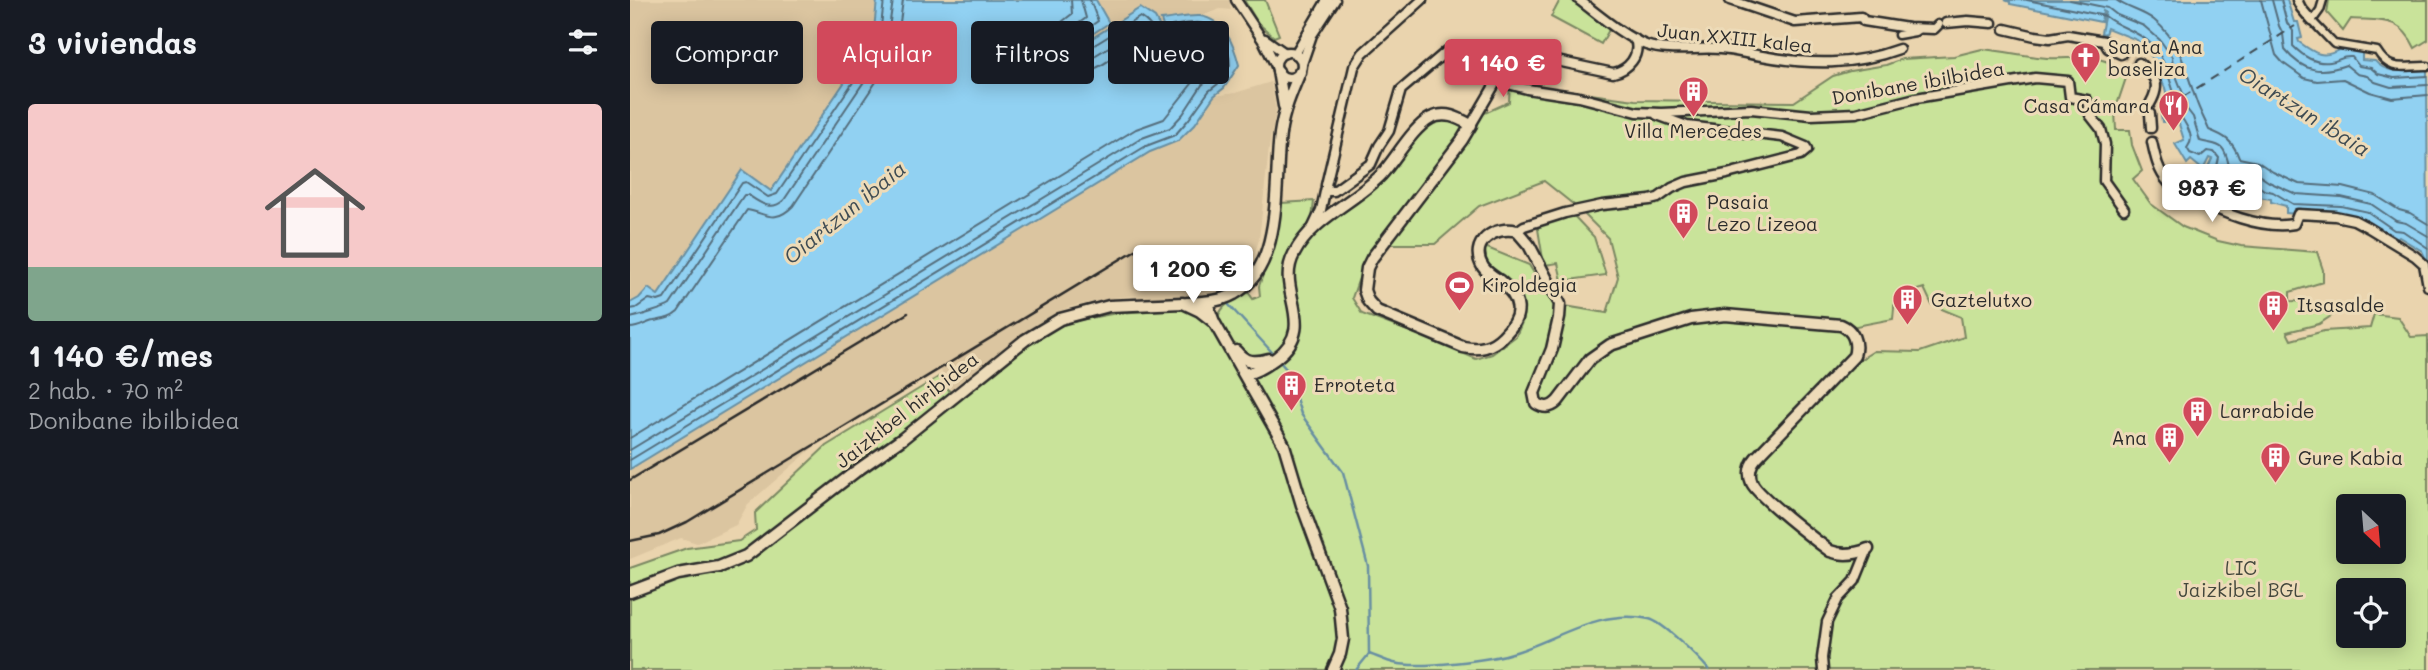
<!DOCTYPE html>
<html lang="es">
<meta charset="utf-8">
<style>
body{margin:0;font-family:Mali,sans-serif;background:#20242c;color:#f1f3f6;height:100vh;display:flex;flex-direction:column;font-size:26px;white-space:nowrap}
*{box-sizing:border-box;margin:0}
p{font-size:23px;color:#9ea1a6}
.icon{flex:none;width:38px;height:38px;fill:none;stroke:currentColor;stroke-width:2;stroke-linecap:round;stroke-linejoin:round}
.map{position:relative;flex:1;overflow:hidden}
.panel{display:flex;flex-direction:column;background:#171b24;width:630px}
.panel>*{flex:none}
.hud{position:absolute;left:21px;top:21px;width:665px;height:63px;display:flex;gap:14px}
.needle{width:46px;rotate:154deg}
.tools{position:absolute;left:1706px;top:494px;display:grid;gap:14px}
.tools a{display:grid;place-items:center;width:70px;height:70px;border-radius:7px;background:#171b24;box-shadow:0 4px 18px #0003;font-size:35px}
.price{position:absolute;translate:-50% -60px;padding:0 16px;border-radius:7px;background:#fff;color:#222;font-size:23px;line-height:46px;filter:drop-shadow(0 2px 4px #0008)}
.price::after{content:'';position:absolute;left:50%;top:42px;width:21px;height:16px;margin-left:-10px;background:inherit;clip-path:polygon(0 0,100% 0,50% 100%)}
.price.on{background:#d1495b;color:#fff}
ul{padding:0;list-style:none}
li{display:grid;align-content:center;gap:14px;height:371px;padding:0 28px}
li+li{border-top:2px solid #363941}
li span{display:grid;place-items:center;height:217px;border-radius:7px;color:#555}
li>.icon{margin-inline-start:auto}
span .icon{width:126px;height:126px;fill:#fffc;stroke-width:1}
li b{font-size:30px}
h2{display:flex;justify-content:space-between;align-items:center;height:84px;padding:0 28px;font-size:30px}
.pill{padding:0 24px;border-radius:7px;background:#171b24;box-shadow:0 4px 18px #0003;font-size:24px;line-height:63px}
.pill.on{background:#d1495b;color:#fff}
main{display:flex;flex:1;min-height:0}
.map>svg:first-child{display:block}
.built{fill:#dbc5a0}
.green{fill:#c9e39a;stroke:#7a8762;stroke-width:2;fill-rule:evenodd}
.water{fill:#91d1f2;stroke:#688fa2;stroke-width:2}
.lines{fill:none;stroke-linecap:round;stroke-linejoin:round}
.shore{stroke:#546d7b;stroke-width:2}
.stream{stroke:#688fa2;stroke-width:2.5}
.ferry{stroke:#3f4c53;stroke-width:2;stroke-dasharray:9 7;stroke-linecap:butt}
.minor-tunnel{stroke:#c4b294;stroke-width:8;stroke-dasharray:8 4;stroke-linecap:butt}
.pedestrian-casing{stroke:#2b2b2b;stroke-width:11}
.minor-casing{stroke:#2b2b2b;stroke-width:13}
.tertiary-casing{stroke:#2b2b2b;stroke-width:15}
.pedestrian{stroke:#eddbb8;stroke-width:6}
.minor{stroke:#eddbb8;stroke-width:8}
.tertiary{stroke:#eddbb8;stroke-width:10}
.rail{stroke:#2b2b2b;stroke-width:2.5}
.labels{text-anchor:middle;stroke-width:6;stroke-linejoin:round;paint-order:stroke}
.street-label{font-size:19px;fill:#2b2b2b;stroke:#eddbb8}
.poi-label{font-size:19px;fill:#2b2b2b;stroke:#eddbb8;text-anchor:start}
.park-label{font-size:19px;fill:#43473c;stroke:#eddbb8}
.water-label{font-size:21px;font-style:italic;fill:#3f4c53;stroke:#eddbb8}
</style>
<main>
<section class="panel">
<h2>3 viviendas<svg class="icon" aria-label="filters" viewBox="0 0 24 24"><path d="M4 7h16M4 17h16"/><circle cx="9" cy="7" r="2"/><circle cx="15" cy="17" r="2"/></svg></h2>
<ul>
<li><span style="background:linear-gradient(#f6c9c9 75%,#7fa58c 0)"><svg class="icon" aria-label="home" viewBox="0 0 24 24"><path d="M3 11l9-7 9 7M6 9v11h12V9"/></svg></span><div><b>1 140 €/mes</b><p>2 hab. · 70 m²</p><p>Donibane ibilbidea</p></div></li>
</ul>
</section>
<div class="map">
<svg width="1798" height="670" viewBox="0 0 1798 670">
<rect width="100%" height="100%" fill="#ead4ae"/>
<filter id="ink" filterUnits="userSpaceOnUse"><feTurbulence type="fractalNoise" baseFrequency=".0143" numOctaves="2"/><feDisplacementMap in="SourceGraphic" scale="14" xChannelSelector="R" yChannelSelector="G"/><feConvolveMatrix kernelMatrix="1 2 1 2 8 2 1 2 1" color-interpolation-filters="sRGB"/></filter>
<g filter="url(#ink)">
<!-- built -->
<g class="built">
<polygon points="0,0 247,0 243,40 141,192 111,171 28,295 18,288 9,298 0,303"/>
<polygon points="466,0 599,0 601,10 590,9 571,16 532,20 533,26 530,27 510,8 448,47 446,44 478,23"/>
<polygon points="641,82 646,110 639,148 629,240 622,261 604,283 579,294 520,298 500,296 483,298 440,307 425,313 395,332 321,389 310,369 186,445 118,504 106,525 67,543 51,538 0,559 0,469 520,152 548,142 565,124 584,96 605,93"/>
</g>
<!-- green -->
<g class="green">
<polygon points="614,0 635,0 649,35 644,37 628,23"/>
<polygon points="930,0 941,0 980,28 971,44 921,17"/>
<path d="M1699 0H1798V40L1785 48C1770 16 1752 21 1721 19L1713 31 1697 13Z"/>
<path d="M1352 49C1374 51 1396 56 1417 58 1443 60 1482 50 1496 78L1485 111 1486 130H1500L1502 145 1512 171 1503 179 1521 204 1553 227 1588 241 1611 246 1687 252 1693 270V282L1660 292V301C1678 301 1689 305 1704 314L1689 324 1657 332 1661 340 1694 331 1740 328 1744 314 1768 317 1781 337 1798 336V670H0V568L57 548 109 541 126 530 125 513 196 446 310 376 325 400 421 329 444 321 487 313 548 309 560 311 581 325 617 380 627 362 606 351 588 317C593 303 605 299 618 292L623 299 630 296 629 286 639 258 651 203 684 201 681 229 745 181 790 127 812 115 835 122 879 102 880 81 900 86 1005 100 1164 102 1203 76 1220 71 1256 65 1272 59 1324 56ZM914 181 949 209 978 238 988 277 977 313 923 304 899 265 855 247 856 260 860 267 885 287 893 304V320L886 336 862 354 846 359 802 340 732 314 722 298 739 250 761 244H805L849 206ZM1294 288 1302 305 1331 317 1334 337 1290 352 1244 351 1228 361 1226 326 1263 319 1265 297ZM1718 506H1764V551H1718ZM1718 590H1764V635H1718Z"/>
<polygon points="944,216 964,237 976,275 932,281 928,263 914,265 907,223"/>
</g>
<!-- water -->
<g class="water">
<path d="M247 0H466L479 23 447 44 448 47 510 8 525 18 530 27 533 26 531 20C543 19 559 15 570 16 595 20 604 45 609 65L594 88 584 96 565 124 548 141 520 152 0 469V303L9 298 18 288 28 295 112 170 141 191 243 40Z"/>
<path d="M1375 0H1657L1664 22H1668L1672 38 1668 39 1669 42C1684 53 1693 60 1710 49L1732 52V60L1745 61C1757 76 1779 70 1797 69L1798 263 1792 251 1769 237 1766 240 1735 219 1710 213 1666 210V214L1656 213V206L1641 202V199L1628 197V193L1619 190 1618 186 1609 185 1606 187 1576 172 1582 159 1579 158 1573 170 1561 160 1557 164 1545 144 1554 140 1548 121 1532 122 1531 115 1541 114V112L1535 88 1525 66 1528 64 1507 40 1477 28 1475 34 1471 33 1475 12 1473 11 1471 22 1380 4V2Z"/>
</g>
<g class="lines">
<!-- shore -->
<g class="shore">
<path d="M1397 0 1475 16C1489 28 1508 30 1521 44 1535 57 1539 80 1546 98 1547 103 1546 110 1549 114 1554 121 1560 129 1561 138 1561 143 1559 145 1557 148L1560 153 1570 157 1577 151 1584 152 1589 158 1587 167 1588 170 1604 178 1620 180 1634 190 1643 192 1663 204 1711 206 1738 212 1764 230 1773 231 1798 248"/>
<path d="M1440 0 1478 8 1487 15 1514 26 1530 40 1542 57 1543 68 1554 96 1556 108 1563 117 1570 141C1590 146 1594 142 1599 166L1624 172 1639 182 1666 194 1711 197 1741 204 1766 221 1776 223 1798 236"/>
<path d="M1486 0C1498 9 1513 11 1524 20 1552 43 1555 69 1566 100 1569 110 1575 120 1579 130 1595 136 1603 141 1609 158L1628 162 1643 172 1669 184 1713 187 1745 195 1769 210 1780 213 1798 224"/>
<polyline points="1631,0 1646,55 1653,63 1674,78 1687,81 1713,79 1740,92 1762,98 1798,95"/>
<path d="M1642 0 1649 26 1653 34 1655 50C1673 72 1691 74 1716 65L1727 74 1737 76 1745 82 1761 87 1798 85"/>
<path d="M1651 0 1657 23 1663 31V46C1673 56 1684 64 1700 62 1710 61 1710 56 1722 57L1729 66 1741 68 1748 74 1764 78 1798 76"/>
<polyline points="0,309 6,308 19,299 28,301 34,299 112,183 116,182 138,197 147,194 249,44 254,0"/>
<path d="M0 318C6 317 36 308 40 305L114 195H118C130 203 141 212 154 200L256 49 263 0"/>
<path d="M0 328C10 328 16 322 24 321 34 319 40 319 48 312L117 210C136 213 144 225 163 206L266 52 273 0"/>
<path d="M0 438 506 129 534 119 580 61C579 47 565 39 551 45 544 48 540 53 531 53 521 53 514 47 506 42 490 51 472 69 454 72 432 76 414 53 423 33 427 24 435 20 442 14L441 0"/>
<path d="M0 450 512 138 540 128 553 114 572 85 583 77 591 63C589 41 569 25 547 35 539 38 536 44 526 42 518 40 515 32 510 28L456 61H442C414 43 442 29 456 18L451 0"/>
<path d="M0 460 516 146 545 135 559 119 579 91 589 83 600 65C600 48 589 27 570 23 561 22 550 25 542 26 526 43 524 24 510 17L453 52 446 53 440 48 441 40 468 21 460 0"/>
</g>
<!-- stream -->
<g class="stream">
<polyline points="598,304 641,351"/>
<polyline points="650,362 657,370 671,414 713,472 738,566 739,654 726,670"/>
<path d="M739 654C748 657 756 661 764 663 790 669 861 660 886 652 930 638 970 608 1019 619 1033 622 1069 658 1079 670"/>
</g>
<!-- ferry -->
<polyline class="ferry" points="1553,97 1665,26"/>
<!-- minor-tunnel -->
<polyline class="minor-tunnel" points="1491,54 1509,63"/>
<defs>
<g id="pedestrian">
<path d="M1693 0 1690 10 1682 21 1704 44 1747 51C1761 74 1775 65 1798 66"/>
<polyline points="1268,35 1285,32 1289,29"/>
</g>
<g id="minor">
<polyline points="606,0 634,42 646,66"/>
<path d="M792 0 733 53 724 67 696 185 698 191H704L741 164 749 146 759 131 771 90 817 51 825 49 894 54 983 73C998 70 1011 56 1005 39"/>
<path d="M949 0C968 14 994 37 1016 45 1039 53 1066 47 1090 49 1105 50 1118 54 1132 56 1180 65 1223 66 1269 49"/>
<polyline points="1100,0 1165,22 1231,17 1234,21 1278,28 1304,29 1308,25"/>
<polyline points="1667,0 1671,8 1682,21"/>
<polyline points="1316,23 1338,21 1362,23"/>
<polyline points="1375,29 1405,36 1420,38 1438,35 1474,41 1478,48 1491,54"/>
<polyline points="635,39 655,53"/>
<circle cx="659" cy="65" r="13"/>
<polyline points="665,54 697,0"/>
<path d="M1509 63C1525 77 1532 83 1520 104"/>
<polyline points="672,64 682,35 705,0"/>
<polyline points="869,78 878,84 897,89 949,97 1007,112 1031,113 1121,109 1181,115 1226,113 1286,98 1405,78 1438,81 1440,97 1457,100 1460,115 1471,129 1475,144 1474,181 1494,209"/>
<polyline points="1520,114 1521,128"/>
<polyline points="841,125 875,67 882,59 890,55"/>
<path d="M1522 142C1525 156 1528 171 1538 182 1544 190 1552 192 1561 196 1588 212 1632 230 1664 224L1668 214 1705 216 1724 220 1739 228 1785 256 1794 264 1798 286"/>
<polyline points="683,227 691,210 696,187"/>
<polyline points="887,231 894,226 935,213 972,205 1020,200 1028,198 1042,188 1056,182 1097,174 1171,155 1177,150 1176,147 1152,137 1057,126 1027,115"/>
<polyline points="1193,670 1192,658 1197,622 1208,599 1225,581 1238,549"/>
</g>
<g id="tertiary">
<polyline points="648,71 654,106"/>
<polyline points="583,301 578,306 584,322 654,445 672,505 710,608 713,639 710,654 703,670"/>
<path d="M557 303C573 302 590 302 604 294 654 267 644 181 650 134 653 112 661 93 670 72"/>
<path d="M606 351C615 363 625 363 639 359"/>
<path d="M618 373C629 371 637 364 646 358 690 325 644 291 664 254 682 218 724 203 751 175 766 159 782 128 801 118 816 111 828 118 841 125L832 140 742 258 737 268 734 290 738 301 747 311 833 347C849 350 861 348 873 336 894 316 892 299 870 281 864 277 857 273 853 267 838 243 865 225 887 231L899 245 930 304 929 318 922 349 904 393 906 403C915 409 921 408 928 401L960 359 980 345 1061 319 1095 315 1211 325C1223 330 1228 342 1224 356L1126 458C1120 465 1118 474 1122 483 1129 497 1185 540 1200 551 1213 556 1226 554 1238 549"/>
<polyline points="0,592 48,574 89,567 116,556 225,472 272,439 395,340 430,319 479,306 553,303 570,311 584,322"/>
</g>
</defs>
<!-- pedestrian casing -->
<use href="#pedestrian" class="pedestrian-casing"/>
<!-- minor casing -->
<use href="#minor" class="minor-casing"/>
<!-- tertiary casing -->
<use href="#tertiary" class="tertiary-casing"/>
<!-- pedestrian -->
<use href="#pedestrian" class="pedestrian"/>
<!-- minor -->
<use href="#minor" class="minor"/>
<!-- tertiary -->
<use href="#tertiary" class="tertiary"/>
<!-- rail -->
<g class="rail">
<polyline points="0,480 278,313"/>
<polyline points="0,541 29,535 57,522 514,245"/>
</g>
</g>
</g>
<!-- icons -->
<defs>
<symbol id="church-pin" viewBox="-11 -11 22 30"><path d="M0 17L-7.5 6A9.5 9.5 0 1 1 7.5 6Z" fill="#d1495b" stroke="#eddbb8"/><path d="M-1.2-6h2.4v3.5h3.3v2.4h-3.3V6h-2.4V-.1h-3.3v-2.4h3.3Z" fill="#fff"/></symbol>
<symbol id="building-pin" viewBox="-11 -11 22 30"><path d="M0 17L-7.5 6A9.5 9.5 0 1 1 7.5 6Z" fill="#d1495b" stroke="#eddbb8"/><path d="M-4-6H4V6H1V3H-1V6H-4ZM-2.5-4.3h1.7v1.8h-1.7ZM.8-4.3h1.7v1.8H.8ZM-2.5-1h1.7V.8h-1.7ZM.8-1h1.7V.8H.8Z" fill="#fff"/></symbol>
<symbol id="restaurant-pin" viewBox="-11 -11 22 30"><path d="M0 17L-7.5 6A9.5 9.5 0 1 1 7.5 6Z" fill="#d1495b" stroke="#eddbb8"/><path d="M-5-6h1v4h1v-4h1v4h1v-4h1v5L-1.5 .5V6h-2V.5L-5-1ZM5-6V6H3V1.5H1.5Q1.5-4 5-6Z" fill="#fff"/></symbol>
<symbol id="stadium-pin" viewBox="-11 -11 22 30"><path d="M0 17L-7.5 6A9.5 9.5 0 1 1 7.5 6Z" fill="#d1495b" stroke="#eddbb8"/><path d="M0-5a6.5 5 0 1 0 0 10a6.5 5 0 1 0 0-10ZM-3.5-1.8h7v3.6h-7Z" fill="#fff"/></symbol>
</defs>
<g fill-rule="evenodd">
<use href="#church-pin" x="1438" y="40" width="35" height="47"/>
<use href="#building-pin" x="1046" y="74" width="35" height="47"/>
<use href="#restaurant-pin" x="1526" y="88" width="35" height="47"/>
<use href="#building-pin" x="1036" y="196" width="35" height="47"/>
<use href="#stadium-pin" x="812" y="268" width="35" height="47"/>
<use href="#building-pin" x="1260" y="282" width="35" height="47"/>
<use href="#building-pin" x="1626" y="288" width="35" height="47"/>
<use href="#building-pin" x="644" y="368" width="35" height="47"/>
<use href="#building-pin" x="1550" y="394" width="35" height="47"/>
<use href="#building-pin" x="1522" y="420" width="35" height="47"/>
<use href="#building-pin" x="1628" y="440" width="35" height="47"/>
</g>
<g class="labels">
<!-- street labels -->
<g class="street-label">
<text transform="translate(1105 38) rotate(6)" y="7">Juan XXIII kalea</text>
<text transform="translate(1288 83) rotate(-10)" y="7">Donibane ibilbidea</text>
<text transform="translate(277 410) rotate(-38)" y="7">Jaizkibel hiribidea</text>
</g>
<!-- poi labels -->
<g class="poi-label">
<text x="1478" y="54">Santa Ana<tspan x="1478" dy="22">baseliza</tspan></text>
<text x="1520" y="113" text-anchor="end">Casa Cámara</text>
<text x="1063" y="138" text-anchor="middle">Villa Mercedes</text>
<text x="1077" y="209">Pasaia<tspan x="1077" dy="22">Lezo Lizeoa</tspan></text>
<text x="852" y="292">Kiroldegia</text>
<text x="1301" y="307">Gaztelutxo</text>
<text x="1667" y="312">Itsasalde</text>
<text x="684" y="392">Erroteta</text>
<text x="1590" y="418">Larrabide</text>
<text x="1517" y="445" text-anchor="end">Ana</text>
<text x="1668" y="465">Gure Kabia</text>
</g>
<!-- park labels -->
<g class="park-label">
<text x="1611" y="575">LIC<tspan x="1611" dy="22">Jaizkibel BGL</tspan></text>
</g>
<!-- water labels -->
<g class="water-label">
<text transform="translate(1674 112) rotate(32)" y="7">Oiartzun ibaia</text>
<text transform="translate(215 213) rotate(-39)" y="7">Oiartzun ibaia</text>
</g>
</g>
</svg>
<div class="tools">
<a><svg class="needle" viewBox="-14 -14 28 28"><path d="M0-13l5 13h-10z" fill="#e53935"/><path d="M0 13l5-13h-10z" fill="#9ea1a6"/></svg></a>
<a><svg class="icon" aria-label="locate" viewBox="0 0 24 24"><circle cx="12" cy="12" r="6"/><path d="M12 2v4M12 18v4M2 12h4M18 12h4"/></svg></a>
</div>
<b class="price on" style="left:873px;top:99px">1 140 €</b>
<b class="price" style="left:1582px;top:224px">987 €</b>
<b class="price" style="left:563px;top:305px">1 200 €</b>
<div class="hud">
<a class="pill">Comprar</a>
<a class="pill on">Alquilar</a>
<a class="pill">Filtros</a>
<a class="pill">Nuevo</a>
</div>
</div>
</main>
